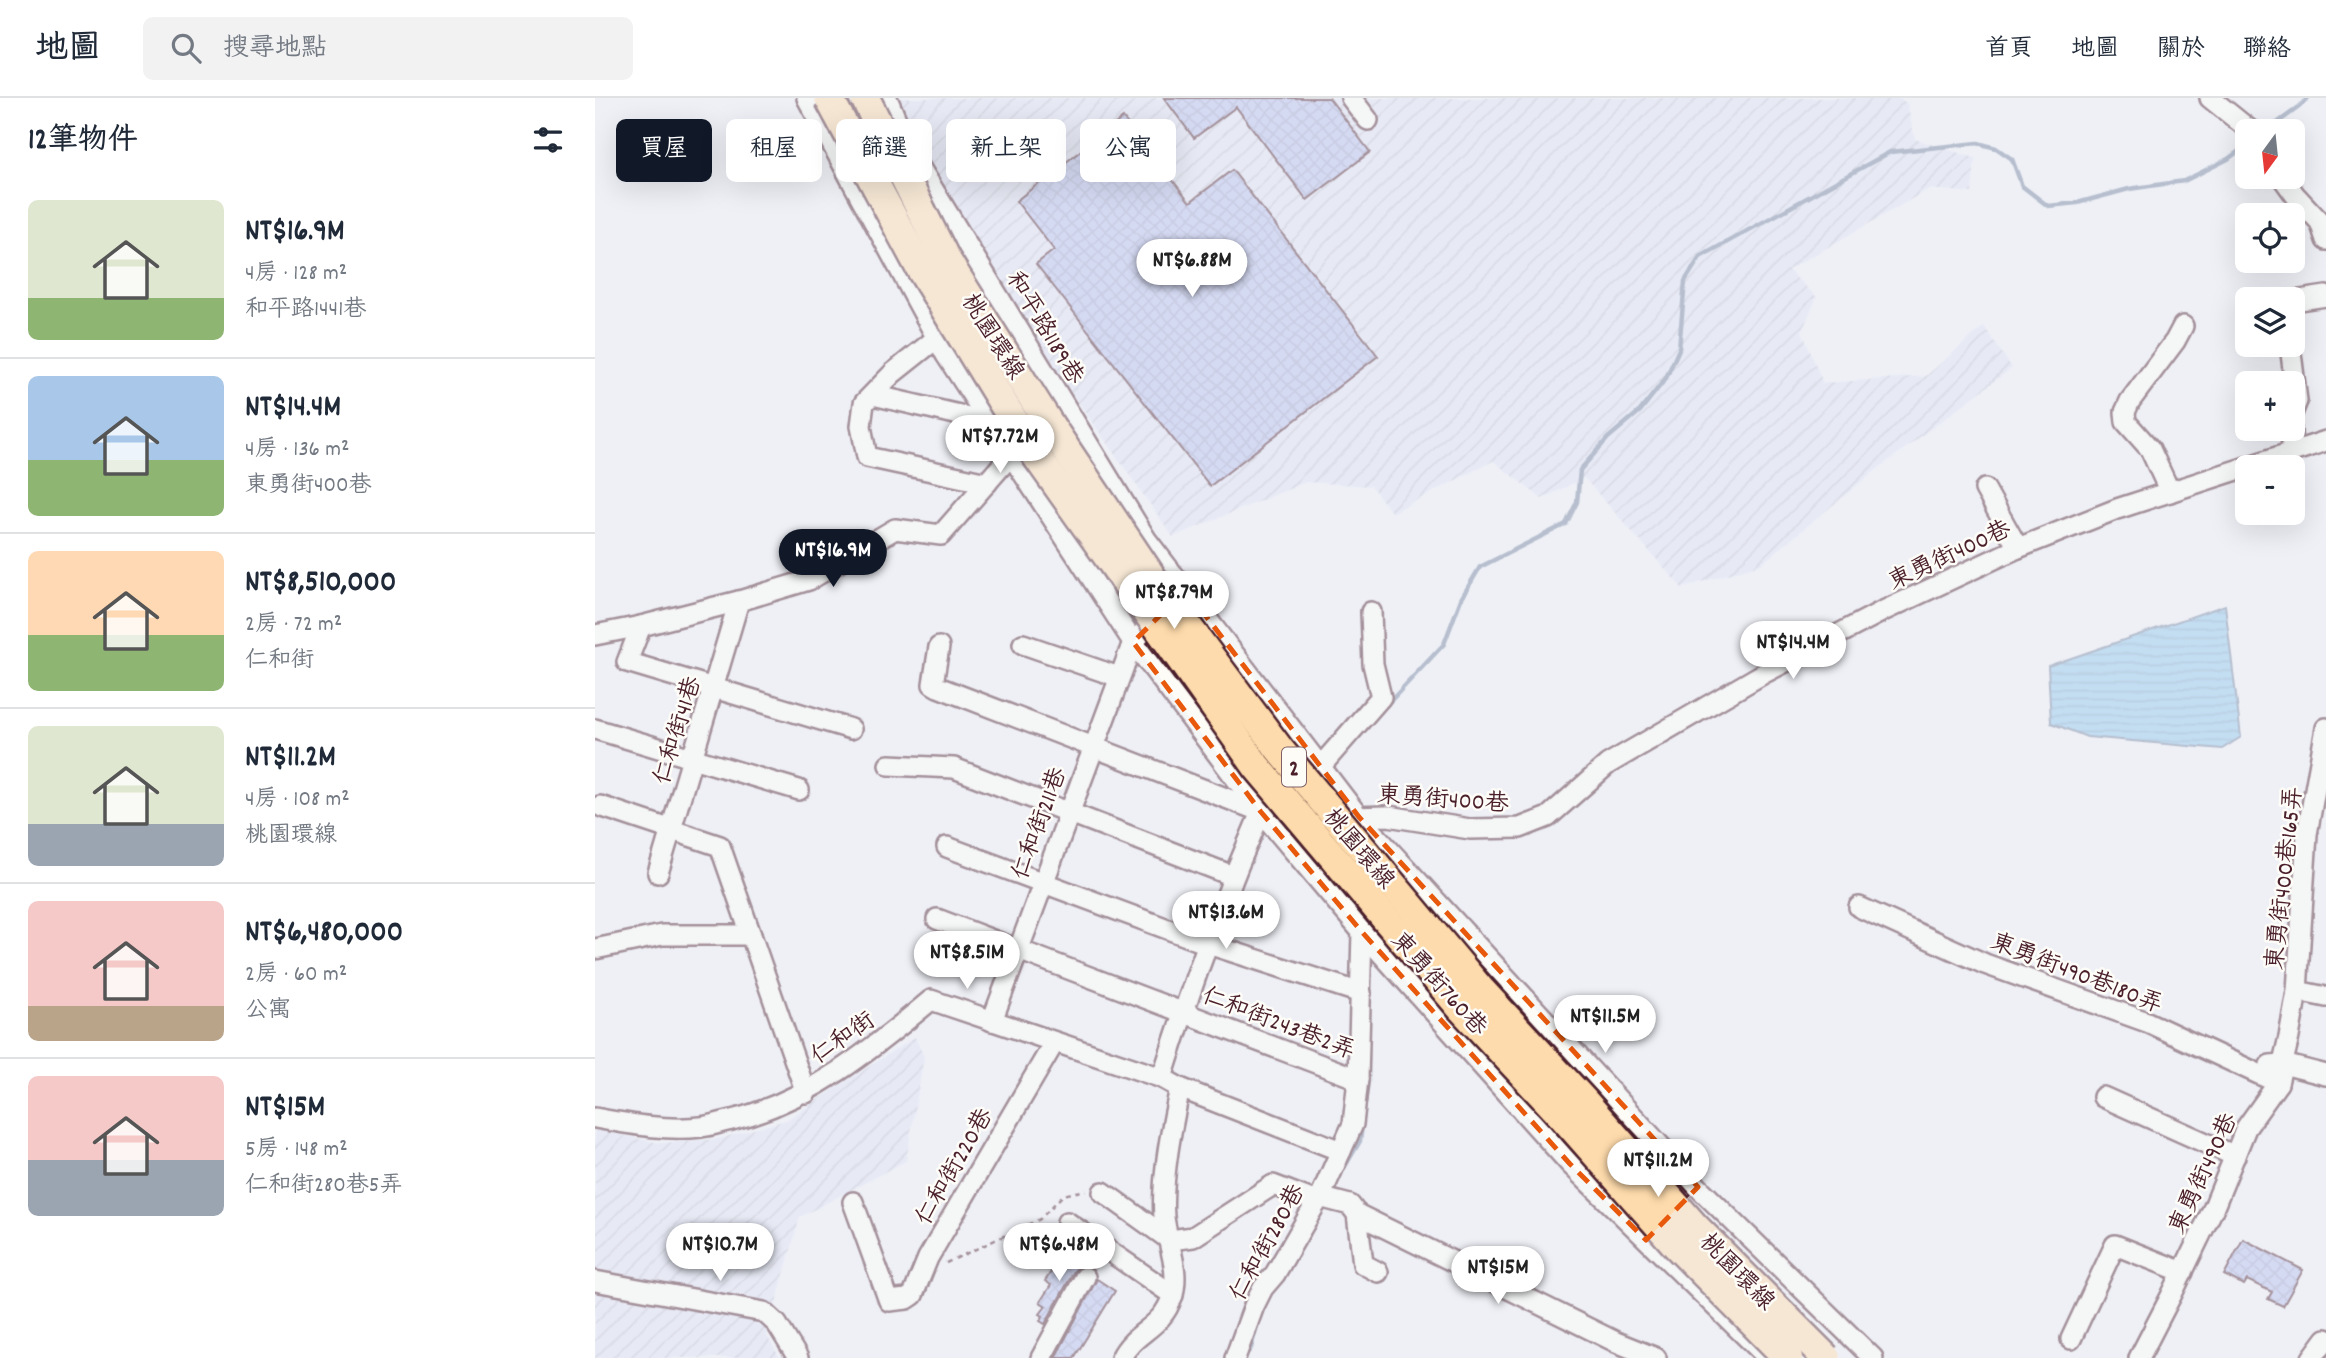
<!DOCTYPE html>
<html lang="zh-TW">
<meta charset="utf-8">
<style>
body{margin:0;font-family:Dekko,"LXGW WenKai TC",sans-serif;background:#f2f2f3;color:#1f2937;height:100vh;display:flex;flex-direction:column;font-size:26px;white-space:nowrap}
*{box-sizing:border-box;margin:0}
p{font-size:23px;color:#747a83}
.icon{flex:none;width:38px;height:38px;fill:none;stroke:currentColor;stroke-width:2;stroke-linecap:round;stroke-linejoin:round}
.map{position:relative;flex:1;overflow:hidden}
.side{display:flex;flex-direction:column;background:#fff;width:595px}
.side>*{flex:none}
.hud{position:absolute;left:21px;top:21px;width:665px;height:63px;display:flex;gap:14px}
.needle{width:46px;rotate:195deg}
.tools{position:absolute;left:1640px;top:21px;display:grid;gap:14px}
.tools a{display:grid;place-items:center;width:70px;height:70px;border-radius:10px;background:#fff;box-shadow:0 7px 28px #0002;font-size:35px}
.price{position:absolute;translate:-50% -60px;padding:0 16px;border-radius:24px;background:#fff;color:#222;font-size:23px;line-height:46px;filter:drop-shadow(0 2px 4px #0008)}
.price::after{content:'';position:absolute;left:50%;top:42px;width:21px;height:16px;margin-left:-10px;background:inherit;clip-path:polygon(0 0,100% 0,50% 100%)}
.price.current{background:#111827;color:#fff}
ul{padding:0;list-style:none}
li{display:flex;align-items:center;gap:21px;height:175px;padding:0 28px}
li+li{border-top:2px solid #e0e1e3}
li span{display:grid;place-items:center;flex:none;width:196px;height:140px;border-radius:10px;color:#555}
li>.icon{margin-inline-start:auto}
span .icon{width:84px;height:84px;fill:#fffc;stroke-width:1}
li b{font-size:30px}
h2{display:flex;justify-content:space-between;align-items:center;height:84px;padding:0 28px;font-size:30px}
.chip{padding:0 24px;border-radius:10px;background:#fff;box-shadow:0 7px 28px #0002;font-size:24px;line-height:63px}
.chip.current{background:#111827;color:#fff}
header{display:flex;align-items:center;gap:42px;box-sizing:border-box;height:98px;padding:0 35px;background:#fff;border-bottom:2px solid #e0e1e3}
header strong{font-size:33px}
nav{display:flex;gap:38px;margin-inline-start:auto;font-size:24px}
.search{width:490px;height:63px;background:#f2f2f3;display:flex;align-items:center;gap:18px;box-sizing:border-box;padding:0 24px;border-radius:10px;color:#747a83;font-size:26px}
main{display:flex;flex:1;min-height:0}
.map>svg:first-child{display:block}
.industrial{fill:url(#industrial-furrows)}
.water{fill:url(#water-rules);stroke:#73839f;stroke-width:2}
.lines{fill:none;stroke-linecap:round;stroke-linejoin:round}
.stream{stroke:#73839f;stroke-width:4.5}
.building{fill:url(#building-cross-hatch);stroke:#4a1f2b;stroke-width:2}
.minor-casing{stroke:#4a1f2b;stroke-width:24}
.path{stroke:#4a1f2b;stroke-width:2.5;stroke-dasharray:5 5;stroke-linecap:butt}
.minor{stroke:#fdfcf7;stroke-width:19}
.highway-bridge-casing{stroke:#4a1f2b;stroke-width:33;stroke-linecap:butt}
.highway-bridge{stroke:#fedbac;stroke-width:28}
.marked{fill:none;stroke:#e8590c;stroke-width:5;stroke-dasharray:14 9;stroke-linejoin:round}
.labels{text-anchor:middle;stroke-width:5;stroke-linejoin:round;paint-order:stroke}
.shield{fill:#fdfcf7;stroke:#806168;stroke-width:2}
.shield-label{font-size:23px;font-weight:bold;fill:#4a1f2b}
.street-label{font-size:24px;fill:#4a1f2b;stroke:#fdfcf7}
</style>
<header>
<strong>地圖</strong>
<div class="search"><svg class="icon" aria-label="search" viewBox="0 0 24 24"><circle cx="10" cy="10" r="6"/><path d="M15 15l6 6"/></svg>搜尋地點</div>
<nav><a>首頁</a><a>地圖</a><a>關於</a><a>聯絡</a></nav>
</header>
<main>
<section class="side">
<h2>12筆物件<svg class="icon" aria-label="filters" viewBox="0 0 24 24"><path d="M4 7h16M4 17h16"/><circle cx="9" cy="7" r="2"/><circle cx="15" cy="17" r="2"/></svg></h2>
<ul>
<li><span style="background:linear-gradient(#dfe7d0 70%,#8fb573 0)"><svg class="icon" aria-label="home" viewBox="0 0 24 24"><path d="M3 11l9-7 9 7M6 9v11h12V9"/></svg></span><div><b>NT$16.9M</b><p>4房 · 128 m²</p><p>和平路1441巷</p></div></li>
<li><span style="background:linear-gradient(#a9c7e8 60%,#8fb573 0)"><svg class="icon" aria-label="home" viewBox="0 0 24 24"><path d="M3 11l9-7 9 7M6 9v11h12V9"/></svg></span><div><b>NT$14.4M</b><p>4房 · 136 m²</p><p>東勇街400巷</p></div></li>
<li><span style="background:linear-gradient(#ffd9b3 60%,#8fb573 0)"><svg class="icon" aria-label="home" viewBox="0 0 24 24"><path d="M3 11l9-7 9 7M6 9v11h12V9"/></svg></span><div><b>NT$8,510,000</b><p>2房 · 72 m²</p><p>仁和街</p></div></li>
<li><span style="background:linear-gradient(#dfe7d0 70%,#9aa5b1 0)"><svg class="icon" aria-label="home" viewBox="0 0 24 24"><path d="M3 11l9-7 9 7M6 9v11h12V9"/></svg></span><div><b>NT$11.2M</b><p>4房 · 108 m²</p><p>桃園環線</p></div></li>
<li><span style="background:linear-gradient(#f6c9c9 75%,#b9a48a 0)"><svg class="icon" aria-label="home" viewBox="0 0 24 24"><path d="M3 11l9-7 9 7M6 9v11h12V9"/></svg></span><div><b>NT$6,480,000</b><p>2房 · 60 m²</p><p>公寓</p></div></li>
<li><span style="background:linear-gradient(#f6c9c9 60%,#9aa5b1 0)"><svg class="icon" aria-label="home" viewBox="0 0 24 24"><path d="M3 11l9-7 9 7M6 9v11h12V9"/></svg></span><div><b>NT$15M</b><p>5房 · 148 m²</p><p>仁和街280巷5弄</p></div></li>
</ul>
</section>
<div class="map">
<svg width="1731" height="1260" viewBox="0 0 1731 1260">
<defs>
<pattern id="industrial-furrows" width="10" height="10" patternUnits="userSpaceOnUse" patternTransform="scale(1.75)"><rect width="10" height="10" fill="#dee1f4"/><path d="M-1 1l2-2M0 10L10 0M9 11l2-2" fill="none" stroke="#c0c1d1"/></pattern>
<pattern id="water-rules" width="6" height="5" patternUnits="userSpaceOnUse" patternTransform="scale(1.75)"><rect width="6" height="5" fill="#8ec5ec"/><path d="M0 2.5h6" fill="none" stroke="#7ca9cb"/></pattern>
<pattern id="building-cross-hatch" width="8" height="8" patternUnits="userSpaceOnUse" patternTransform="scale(1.75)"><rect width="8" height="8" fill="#b6bff0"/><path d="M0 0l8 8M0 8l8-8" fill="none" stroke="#9ea4ce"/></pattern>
</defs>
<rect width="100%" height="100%" fill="#eff0f6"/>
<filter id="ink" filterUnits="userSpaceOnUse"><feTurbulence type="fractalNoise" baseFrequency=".0143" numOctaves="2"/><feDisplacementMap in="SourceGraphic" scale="14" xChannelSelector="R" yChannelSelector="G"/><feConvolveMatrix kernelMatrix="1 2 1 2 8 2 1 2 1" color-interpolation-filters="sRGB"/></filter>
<g filter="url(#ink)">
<!-- industrial -->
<g class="industrial">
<polygon points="300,0 1303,0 1312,5 1320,41 1380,60 1377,95 1334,91 1193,172 1222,199 1207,233 1228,285 1331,278 1389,228 1417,270 1276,376 1166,466 1087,490 989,380 947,401 898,363 797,415 776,388 711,384 578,439 382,161"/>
<polygon points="320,939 329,959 311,1063 205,1119 172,1238 185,1260 0,1260 0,1032 65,1045 123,1041 191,1022"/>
</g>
<!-- water -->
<polygon class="water" points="1630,507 1646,639 1627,651 1492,639 1456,625 1453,568"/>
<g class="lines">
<!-- stream -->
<g class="stream">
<polyline points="1671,33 1704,9 1713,0"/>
<polyline points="787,612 849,546 866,501 885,469 971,426 982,404 985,372 1013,340 1045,313 1071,280 1084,251 1090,183 1105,159 1295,54 1383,45 1401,50 1417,61 1427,88 1453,108 1482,105 1534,91 1589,83 1633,61 1652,47"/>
<polyline points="746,1075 765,1043 773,983 773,953"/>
<polyline points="649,1259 656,1250 662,1228"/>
</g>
</g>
<!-- building -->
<g class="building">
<polygon points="569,0 734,0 775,54 712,102 641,9 599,40"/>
<polygon points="528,20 595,104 637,72 783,258 615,388 441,166 459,152 421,103"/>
<polygon points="1648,1141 1708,1172 1688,1208 1673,1201 1677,1194 1652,1182 1649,1187 1629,1177"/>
<polygon points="470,1153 492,1167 484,1168 479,1173 450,1226 445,1223 448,1218 445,1216 451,1208 445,1204 456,1187 450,1183"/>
<polygon points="502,1181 520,1193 479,1260 460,1260"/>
</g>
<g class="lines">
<defs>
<g id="minor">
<polyline points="212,0 351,257 538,544 666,714 767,834 975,1066 1173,1260"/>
<polyline points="292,0 313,50 551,441 764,719 1103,1089 1278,1260"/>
<polyline points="756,0 773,22"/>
<polyline points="1615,0 1656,33"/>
<polyline points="1687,79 1700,97 1725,124 1731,142"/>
<polyline points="1698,203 1731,198"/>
<polyline points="342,240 298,275 269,305 266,328 272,359 392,385"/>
<polyline points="1695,247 1702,303 1698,313"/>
<polyline points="278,297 395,324"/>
<polyline points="1696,331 1697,354"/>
<polyline points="1390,391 1423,450"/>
<polyline points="1575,394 1555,351 1531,324 1530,314 1535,303 1580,243 1588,228"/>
<polyline points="46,528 32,564 256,631"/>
<polyline points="0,537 46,528 144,503 214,482 300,431 346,437 416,357"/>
<polyline points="428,546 524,579"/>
<polyline points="344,549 338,586 343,589 667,714"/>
<polyline points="0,631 204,692"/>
<polyline points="294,667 359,670 638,778"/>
<polyline points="716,676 725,669 786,599 778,566 776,514"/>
<polyline points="5,708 125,748 211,995"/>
<polyline points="756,719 793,718 875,731 925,730 953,719 1013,666 1171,574 1288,513 1423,450 1522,411 1731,343"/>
<polyline points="352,749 613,846 766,895"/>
<polyline points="63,775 144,503"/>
<polyline points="1264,809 1390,866 1552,924 1683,985"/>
<polyline points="342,821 763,981"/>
<polyline points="0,851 67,837 156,837"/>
<polyline points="1702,893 1731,899"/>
<polyline points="397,923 538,544 568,515"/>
<polyline points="1675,967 1688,966 1731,977"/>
<path d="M567 980C595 890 628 801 666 714L673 709"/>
<polyline points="1508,999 1640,1058"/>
<path d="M0 1020C34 1026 71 1033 106 1029 116 1028 127 1024 137 1022 215 1002 275 953 336 902L567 980 585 990 746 1053"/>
<polyline points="508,1094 575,1142 598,1139 678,1087 722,1104"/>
<polyline points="724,1099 755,1107 762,1116 768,1166 783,1174"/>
<polyline points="258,1104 294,1203 312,1201 318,1197 333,1160 459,945"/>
<polyline points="762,1116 1021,1244 1061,1260"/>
<polyline points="472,1124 578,1197"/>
<polyline points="0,1183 169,1214 182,1226 203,1260"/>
<polyline points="1476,1241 1520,1147 1588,1174"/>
<polyline points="446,1260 490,1179"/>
<path d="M526 1260C539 1233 567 1231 577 1199 586 1173 572 1145 569 1119 566 1081 577 1027 585 990"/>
<polyline points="640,1260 659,1208 668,1190 680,1176 727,1095 758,1026 763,981 767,834"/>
<polyline points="1544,1260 1576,1198 1619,1109 1651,1030 1683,985 1694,939 1702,893 1712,736 1731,630"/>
<polyline points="1717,1260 1731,1241"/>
</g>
</defs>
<!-- minor casing -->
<use href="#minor" class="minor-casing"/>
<!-- path -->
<polyline class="path" points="351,1165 445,1121 468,1097 491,1092"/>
<!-- minor -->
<use href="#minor" class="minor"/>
<defs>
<g id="highway-bridge">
<polyline points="234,0 325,170 433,346 662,669 866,910 968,1019 1082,1148 1193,1260"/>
<polyline points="270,0 350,160 456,329 564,490 685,652 885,891 988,1002 1100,1129 1231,1260"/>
</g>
</defs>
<!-- highway-bridge casing -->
<use href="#highway-bridge" class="highway-bridge-casing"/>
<!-- highway-bridge -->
<use href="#highway-bridge" class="highway-bridge"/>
</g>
</g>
<!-- marked area -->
<path d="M0 0H1731V1260H0ZM591 492 764 719 1103 1089 1051 1142 975 1066 767 834 666 714 538 544Z" fill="#eff0f6" fill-opacity=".55" fill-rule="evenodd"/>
<path class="marked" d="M591 492 764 719 1103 1089 1051 1142 975 1066 767 834 666 714 538 544Z"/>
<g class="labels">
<!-- shield labels -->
<rect class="shield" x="687" y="649.5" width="24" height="39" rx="5"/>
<g class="shield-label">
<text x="699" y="677">2</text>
</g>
<!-- street labels -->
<g class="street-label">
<text transform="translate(451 229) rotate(59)" y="8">和平路1189巷</text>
<text transform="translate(399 238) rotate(58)" y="8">桃園環線</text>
<text transform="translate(1354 456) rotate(-25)" y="8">東勇街400巷</text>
<text transform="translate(81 632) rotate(-73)" y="8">仁和街41巷</text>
<text transform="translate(848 700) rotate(4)" y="8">東勇街400巷</text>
<text transform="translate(443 725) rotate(-70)" y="8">仁和街211巷</text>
<text transform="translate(765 750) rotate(50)" y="8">桃園環線</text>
<text transform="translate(1688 780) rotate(-84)" y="8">東勇街400巷165弄</text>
<text transform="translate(1482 874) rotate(21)" y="8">東勇街490巷180弄</text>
<text transform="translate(845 885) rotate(48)" y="8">東勇街760巷</text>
<text transform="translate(684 924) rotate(21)" y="8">仁和街243巷2弄</text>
<text transform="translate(247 939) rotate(-35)" y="8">仁和街</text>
<text transform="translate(358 1068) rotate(-60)" y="8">仁和街220巷</text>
<text transform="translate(1607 1075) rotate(-65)" y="8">東勇街490巷</text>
<text transform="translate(671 1144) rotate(-61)" y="8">仁和街280巷</text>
<text transform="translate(1143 1173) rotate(46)" y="8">桃園環線</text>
</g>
</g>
</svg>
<div class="tools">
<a><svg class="needle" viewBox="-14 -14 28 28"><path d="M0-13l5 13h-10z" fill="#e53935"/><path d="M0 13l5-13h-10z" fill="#747a83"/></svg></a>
<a><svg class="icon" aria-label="locate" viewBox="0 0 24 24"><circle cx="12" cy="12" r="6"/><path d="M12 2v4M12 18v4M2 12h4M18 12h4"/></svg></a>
<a><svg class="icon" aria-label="layers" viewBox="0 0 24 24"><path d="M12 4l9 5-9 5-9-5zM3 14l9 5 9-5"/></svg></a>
<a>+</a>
<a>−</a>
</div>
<b class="price" style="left:597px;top:201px">NT$6.88M</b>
<b class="price" style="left:405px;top:377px">NT$7.72M</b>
<b class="price current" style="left:238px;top:491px">NT$16.9M</b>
<b class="price" style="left:579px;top:533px">NT$8.79M</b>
<b class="price" style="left:1198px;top:583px">NT$14.4M</b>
<b class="price" style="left:631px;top:853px">NT$13.6M</b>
<b class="price" style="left:372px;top:893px">NT$8.51M</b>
<b class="price" style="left:1010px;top:957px">NT$11.5M</b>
<b class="price" style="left:1063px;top:1101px">NT$11.2M</b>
<b class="price" style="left:125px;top:1185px">NT$10.7M</b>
<b class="price" style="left:464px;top:1185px">NT$6.48M</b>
<b class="price" style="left:903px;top:1208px">NT$15M</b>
<div class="hud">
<a class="chip current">買屋</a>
<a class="chip">租屋</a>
<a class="chip">篩選</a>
<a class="chip">新上架</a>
<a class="chip">公寓</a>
</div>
</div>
</main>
